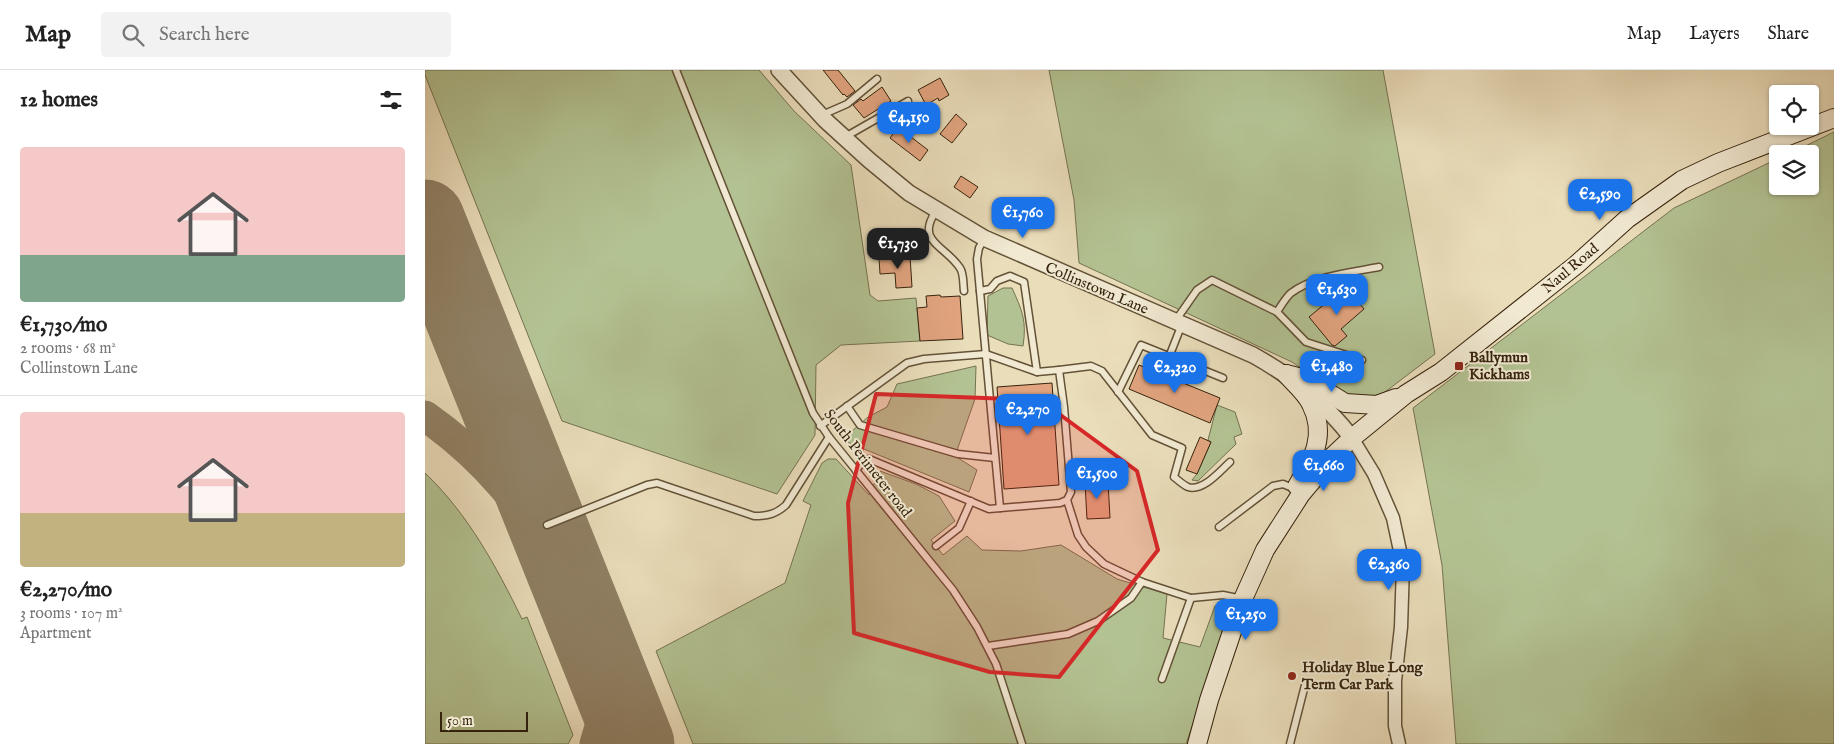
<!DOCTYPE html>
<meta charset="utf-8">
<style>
body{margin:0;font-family:"IM FELL English",serif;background:#f2f2f2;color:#222;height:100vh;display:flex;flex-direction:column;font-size:19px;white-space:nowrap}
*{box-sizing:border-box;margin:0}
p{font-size:16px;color:#767676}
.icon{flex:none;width:28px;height:28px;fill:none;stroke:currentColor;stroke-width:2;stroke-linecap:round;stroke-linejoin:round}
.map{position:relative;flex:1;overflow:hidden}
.side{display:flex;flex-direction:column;background:#fff;width:425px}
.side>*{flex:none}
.controls{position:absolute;left:1344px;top:15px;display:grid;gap:10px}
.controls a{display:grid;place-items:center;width:50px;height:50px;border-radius:5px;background:#fff;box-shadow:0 1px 4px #0004;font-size:25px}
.scale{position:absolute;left:15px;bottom:12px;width:88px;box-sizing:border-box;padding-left:5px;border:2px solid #36230d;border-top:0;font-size:14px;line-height:18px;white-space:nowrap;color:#36230d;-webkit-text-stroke:4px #f1e9d2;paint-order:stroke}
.price{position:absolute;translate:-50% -42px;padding:0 11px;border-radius:10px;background:#1a73e8;color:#fff;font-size:16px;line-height:32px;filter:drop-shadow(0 1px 2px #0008)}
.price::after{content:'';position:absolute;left:50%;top:30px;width:15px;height:11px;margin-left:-8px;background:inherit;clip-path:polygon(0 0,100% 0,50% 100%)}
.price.active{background:#222;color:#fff}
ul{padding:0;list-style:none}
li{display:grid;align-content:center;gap:10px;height:265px;padding:0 20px}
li+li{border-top:1px solid #e0e0e0}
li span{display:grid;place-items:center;height:155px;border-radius:5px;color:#555}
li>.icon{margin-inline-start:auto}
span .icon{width:90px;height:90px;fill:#fffc;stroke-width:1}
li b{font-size:21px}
h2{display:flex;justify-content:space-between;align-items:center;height:60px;padding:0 20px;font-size:21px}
header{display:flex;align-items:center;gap:30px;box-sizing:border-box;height:70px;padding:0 25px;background:#fff;border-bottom:1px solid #e0e0e0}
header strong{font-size:24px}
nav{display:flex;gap:28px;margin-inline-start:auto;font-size:18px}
.search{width:350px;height:45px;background:#f2f2f2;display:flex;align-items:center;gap:12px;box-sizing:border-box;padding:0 18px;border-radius:5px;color:#767676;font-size:19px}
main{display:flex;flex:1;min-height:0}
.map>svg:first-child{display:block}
.green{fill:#b3c292;stroke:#747250}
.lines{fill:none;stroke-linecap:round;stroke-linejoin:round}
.taxiway{stroke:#908064;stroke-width:31}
.runway{stroke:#908064;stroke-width:79}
.building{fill:#e1a47f;stroke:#36230d}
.service-casing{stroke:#635238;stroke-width:9}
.minor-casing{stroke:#635238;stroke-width:15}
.tertiary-casing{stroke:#635238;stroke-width:18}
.secondary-casing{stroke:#36230d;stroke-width:20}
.service{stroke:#f1e9d2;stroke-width:6}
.minor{stroke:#f1e9d2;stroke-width:12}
.tertiary{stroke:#f1e9d2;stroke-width:15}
.secondary{stroke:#f1e9d2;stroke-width:18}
.marked{fill:#d62828;fill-opacity:0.2;stroke:#d62828;stroke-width:4;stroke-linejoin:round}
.poi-dot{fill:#8f2418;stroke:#f1e9d2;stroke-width:2}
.labels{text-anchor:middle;stroke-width:4;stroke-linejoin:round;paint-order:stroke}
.street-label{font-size:15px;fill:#36230d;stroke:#f1e9d2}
.poi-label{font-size:15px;font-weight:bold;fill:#36230d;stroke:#f1e9d2;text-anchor:start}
</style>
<header>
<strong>Map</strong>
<div class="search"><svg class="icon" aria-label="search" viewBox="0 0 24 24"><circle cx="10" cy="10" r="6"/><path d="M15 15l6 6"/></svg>Search here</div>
<nav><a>Map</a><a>Layers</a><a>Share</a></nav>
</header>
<main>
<section class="side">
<h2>12 homes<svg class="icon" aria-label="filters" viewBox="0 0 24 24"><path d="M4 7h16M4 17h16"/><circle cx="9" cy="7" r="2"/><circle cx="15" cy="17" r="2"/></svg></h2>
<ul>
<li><span style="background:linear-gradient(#f6c9c9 70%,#7fa58c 0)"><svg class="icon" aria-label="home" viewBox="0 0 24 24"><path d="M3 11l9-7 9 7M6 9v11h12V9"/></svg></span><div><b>€1,730/mo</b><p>2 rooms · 68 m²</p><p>Collinstown Lane</p></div></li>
<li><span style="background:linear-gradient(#f6c9c9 65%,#c2b280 0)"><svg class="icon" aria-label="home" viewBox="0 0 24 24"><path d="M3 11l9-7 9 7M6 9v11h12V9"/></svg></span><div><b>€2,270/mo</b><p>3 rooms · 107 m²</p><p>Apartment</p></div></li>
</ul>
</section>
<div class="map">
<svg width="1409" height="674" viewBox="0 0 1409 674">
<rect width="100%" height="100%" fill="#eaddba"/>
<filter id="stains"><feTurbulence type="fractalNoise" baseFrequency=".004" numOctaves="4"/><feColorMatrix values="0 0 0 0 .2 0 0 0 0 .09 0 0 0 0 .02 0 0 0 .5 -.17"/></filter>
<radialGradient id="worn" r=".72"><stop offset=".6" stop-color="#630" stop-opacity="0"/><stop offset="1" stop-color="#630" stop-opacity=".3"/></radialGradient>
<!-- green -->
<g class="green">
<polygon points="0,0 334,0 369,41 426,95 445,225 453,231 491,228 495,271 416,275 391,295 390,365 352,424 137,351 0,5"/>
<polygon points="624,0 958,0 1010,284 960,322 945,330 923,330 867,292 654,193 649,130"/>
<polygon points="1409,62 1409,674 1031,674 1017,495 988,338 1249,138 1352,89 1352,116 1385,116 1385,84 1364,84"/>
<path d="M578 218H587C597 240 602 251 598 276L583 274 562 265 563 226Z"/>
<polygon points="551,296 550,329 530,386 552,400 544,422 417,370 443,347 462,337 472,314"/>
<polygon points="792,335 810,342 817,364 809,367 811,374 773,411 767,410 772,404 786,372 783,370"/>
<polygon points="403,389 411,389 444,425 455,401 491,414 514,426 530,451 506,470 518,485 542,466 557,480 596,481 636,475 692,509 742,524 738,568 775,577 790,536 801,531 807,540 761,674 268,674 231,581 360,513 386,435 378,431 397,393"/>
<path d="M0 403C43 444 71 496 97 549L102 547 148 665 143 674H0Z"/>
</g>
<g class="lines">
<!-- taxiway -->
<g class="taxiway">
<path d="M0 346C63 390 97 437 140 499"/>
<path d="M169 571C174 593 183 618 179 640 177 652 173 663 170 674"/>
</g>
<!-- runway -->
<polyline class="runway" points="0,149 210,674"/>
</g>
<!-- building -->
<g class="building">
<polygon points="398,0 413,0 430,21 422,27 419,24 418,25"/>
<polygon points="515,8 524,25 514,31 513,28 501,35 493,20"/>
<polygon points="457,17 466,31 439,48 428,35 436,29 438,31"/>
<polygon points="531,44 542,54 527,73 515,64"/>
<polygon points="473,57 503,80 495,91 465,68"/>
<polygon points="536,106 553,117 545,128 529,117"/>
<polygon points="485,186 487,217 471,218 470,203 455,204 454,188"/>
<polygon points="920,217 939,239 916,259 922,266 910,276 907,275 884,247"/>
<polygon points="515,225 516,227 535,226 538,269 495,271 492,238 502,237 501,226"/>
<polygon points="714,295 795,328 785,353 704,319"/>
<polygon points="627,313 634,415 579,419 572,317"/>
<polygon points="775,367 786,372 772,404 761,400"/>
<polygon points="683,412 685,448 662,449 660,413"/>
</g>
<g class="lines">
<defs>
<g id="service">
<polyline points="251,0 388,343 404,367 528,520 552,557 571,594 597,674"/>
<polyline points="397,45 422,34 452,9"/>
<polyline points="420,67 483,31"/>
<path d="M511 141C490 172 520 175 535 198 539 204 538 214 539 221"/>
<polyline points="559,169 554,178 552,189 575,438"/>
<polyline points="555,221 565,219 572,211 585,206 599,212 612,302"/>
<path d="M852 242C856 236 861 227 866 223 888 206 928 202 954 197"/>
<polyline points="751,250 772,220 787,210 852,242 881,272 937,290"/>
<polyline points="744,287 757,254"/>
<polyline points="693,322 716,275 798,308"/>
<polyline points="422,336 435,355 533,384 570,388"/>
<polyline points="395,356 482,293 499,289 561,284 612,302 634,300"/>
<path d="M431 401 434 396 444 389 564 439 635 433 642 430 646 422 639 337 634 300 666 296 677 301 727 365 757 378 749 407C753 410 758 415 763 417 778 422 795 401 805 392"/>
<polyline points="642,430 653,465 661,477 679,494 717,512 766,528 798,525 817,529"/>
<path d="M122 455 222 415 232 413 329 446C343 446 351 444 361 435L404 367"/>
<polyline points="794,457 848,416 858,414 870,419"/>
<polyline points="511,476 534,458 546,431"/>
<polyline points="563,576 643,564 673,551 706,528 717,512"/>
<polyline points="737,609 766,528"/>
<polyline points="865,674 880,615"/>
</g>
<polyline id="minor" points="927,368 949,404 968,448 978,495 976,557 970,611 970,656 974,674"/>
<path id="tertiary" d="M354 0 400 50 444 90 484 123 559 168 828 285C869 308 898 331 927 368"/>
<g id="secondary">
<path d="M861 304C869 313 881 323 886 334 902 365 888 389 872 416"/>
<polyline points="861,304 881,309 920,333 952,335 971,328"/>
<polyline points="772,674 784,630 818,529 840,480 876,424 908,386 927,368 981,324 1016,302 1151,195 1202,149 1257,110 1293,93 1409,48"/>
</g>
</defs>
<!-- service casing -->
<use href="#service" class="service-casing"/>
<!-- minor casing -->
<use href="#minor" class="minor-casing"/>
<!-- tertiary casing -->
<use href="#tertiary" class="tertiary-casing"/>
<!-- secondary casing -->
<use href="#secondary" class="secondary-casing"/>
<!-- service -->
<use href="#service" class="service"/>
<!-- minor -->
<use href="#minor" class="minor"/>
<!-- tertiary -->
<use href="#tertiary" class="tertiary"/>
<!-- secondary -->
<use href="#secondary" class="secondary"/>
</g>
<!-- marked area -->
<path class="marked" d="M451 324 615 330 712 401 733 480 634 607 565 602 429 563 423 433Z"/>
<!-- markers -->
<g class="poi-dot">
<rect x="1029" y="291" width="10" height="10" rx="2.5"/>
<circle cx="867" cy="606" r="5"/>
</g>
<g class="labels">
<!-- street labels -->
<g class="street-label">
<text transform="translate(1145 198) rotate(-40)" y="5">Naul Road</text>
<text transform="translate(672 218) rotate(23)" y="5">Collinstown Lane</text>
<text transform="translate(443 393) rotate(52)" y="5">South Perimeter road</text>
</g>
<!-- poi labels -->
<g class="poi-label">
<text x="1044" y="292">Ballymun<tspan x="1044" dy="17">Kickhams</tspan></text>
<text x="877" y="602">Holiday Blue Long<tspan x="877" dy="17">Term Car Park</tspan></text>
</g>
</g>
<rect width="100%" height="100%" filter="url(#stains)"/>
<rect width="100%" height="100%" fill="url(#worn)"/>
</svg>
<div class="controls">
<a><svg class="icon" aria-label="locate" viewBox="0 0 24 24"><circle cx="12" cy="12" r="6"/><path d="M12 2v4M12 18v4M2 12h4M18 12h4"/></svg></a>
<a><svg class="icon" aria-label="layers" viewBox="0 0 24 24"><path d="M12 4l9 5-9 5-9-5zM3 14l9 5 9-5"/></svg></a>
</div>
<div class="scale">50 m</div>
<b class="price" style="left:484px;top:74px">€4,150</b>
<b class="price" style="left:1175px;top:151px">€2,590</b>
<b class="price" style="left:598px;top:169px">€1,760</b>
<b class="price active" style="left:473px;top:200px">€1,730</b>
<b class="price" style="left:912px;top:246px">€1,630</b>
<b class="price" style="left:907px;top:323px">€1,480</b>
<b class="price" style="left:750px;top:324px">€2,320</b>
<b class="price" style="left:603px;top:366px">€2,270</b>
<b class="price" style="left:899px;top:422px">€1,660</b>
<b class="price" style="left:672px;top:430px">€1,500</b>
<b class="price" style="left:964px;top:521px">€2,360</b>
<b class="price" style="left:821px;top:571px">€1,250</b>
</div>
</main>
